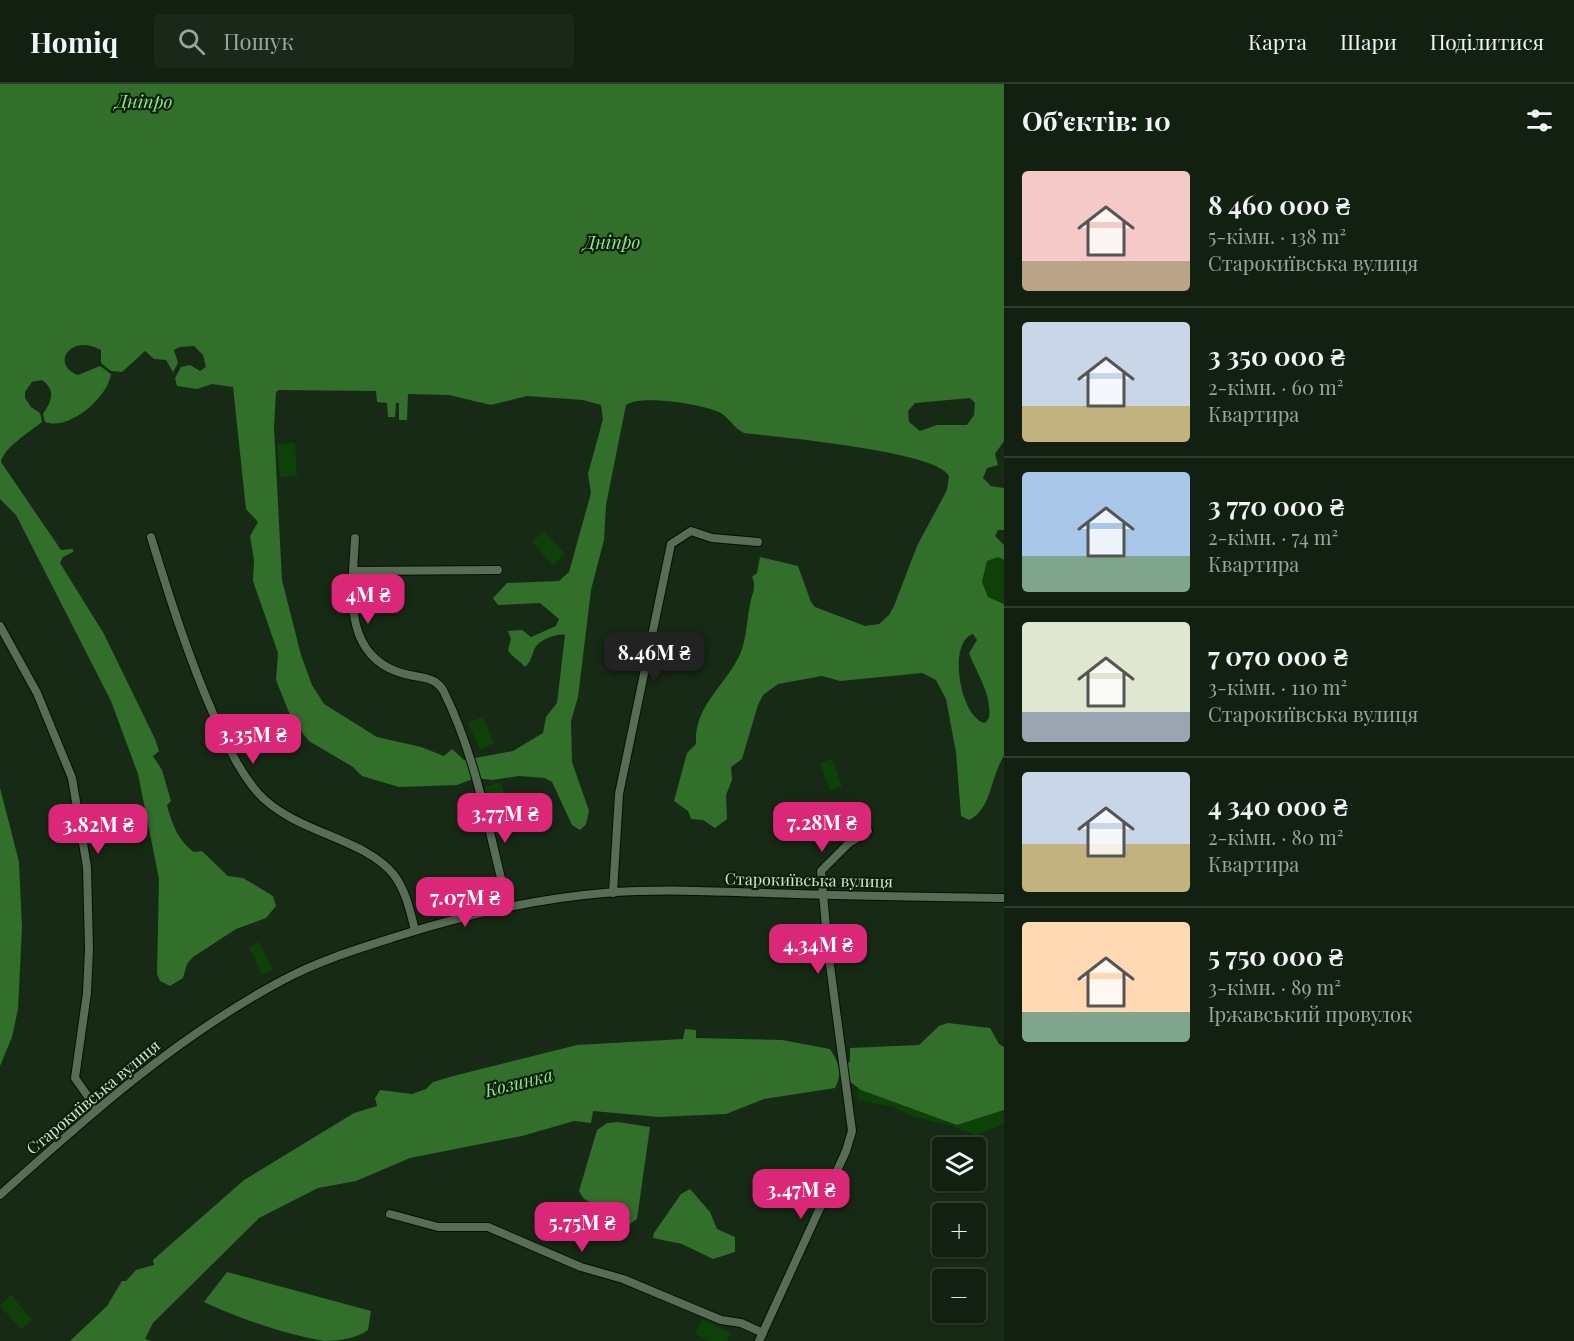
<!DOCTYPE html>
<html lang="uk">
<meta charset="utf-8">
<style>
body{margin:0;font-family:"Playfair Display",serif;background:#1a2819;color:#f1f3f6;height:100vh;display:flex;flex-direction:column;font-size:22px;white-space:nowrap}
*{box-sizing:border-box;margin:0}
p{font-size:20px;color:#9ca39f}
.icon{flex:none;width:33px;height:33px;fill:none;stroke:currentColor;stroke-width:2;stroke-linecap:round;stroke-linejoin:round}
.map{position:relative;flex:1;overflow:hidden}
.drawer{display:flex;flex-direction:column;background:#112010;width:570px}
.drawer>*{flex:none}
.tools{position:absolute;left:932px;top:1053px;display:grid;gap:12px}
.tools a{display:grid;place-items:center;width:54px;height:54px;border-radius:6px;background:#112010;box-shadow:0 2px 4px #0004,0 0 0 2px #303e30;font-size:30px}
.price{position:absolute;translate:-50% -51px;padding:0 14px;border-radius:12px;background:#db2777;color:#fff;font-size:20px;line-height:39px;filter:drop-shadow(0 2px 3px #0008)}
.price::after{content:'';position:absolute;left:50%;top:36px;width:18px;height:14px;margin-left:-9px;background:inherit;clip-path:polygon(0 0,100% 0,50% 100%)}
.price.current{background:#222;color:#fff}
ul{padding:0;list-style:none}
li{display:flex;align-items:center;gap:18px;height:150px;padding:0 18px}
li+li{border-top:2px solid #303e30}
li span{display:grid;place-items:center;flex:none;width:168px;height:120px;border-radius:6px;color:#555}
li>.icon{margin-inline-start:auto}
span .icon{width:72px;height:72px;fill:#fffc;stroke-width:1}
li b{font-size:26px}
h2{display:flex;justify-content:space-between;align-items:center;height:72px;padding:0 18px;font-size:26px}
header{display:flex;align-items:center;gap:36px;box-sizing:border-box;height:84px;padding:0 30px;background:#112010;border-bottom:2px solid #303e30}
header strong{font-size:28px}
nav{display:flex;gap:33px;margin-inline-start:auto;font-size:21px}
.search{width:420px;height:54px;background:#1a2819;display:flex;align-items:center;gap:15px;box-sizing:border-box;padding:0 21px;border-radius:6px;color:#9ca39f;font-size:22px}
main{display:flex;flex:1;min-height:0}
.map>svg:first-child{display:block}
.green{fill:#0d4108}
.water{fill:#316f2b;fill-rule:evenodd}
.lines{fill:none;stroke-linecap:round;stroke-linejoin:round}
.minor-casing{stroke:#021202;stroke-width:10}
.minor{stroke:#576d55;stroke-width:8}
.labels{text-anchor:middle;stroke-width:4.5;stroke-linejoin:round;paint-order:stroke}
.street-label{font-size:16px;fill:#d7e4d5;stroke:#0d200b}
.water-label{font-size:18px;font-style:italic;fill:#93e78a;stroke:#0d200b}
</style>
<header>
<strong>Homiq</strong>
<div class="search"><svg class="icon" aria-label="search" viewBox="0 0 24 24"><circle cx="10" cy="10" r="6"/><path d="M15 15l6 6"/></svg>Пошук</div>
<nav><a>Карта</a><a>Шари</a><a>Поділитися</a></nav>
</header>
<main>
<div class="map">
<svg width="1004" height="1257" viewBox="0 0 1004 1257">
<rect width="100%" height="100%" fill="#172a15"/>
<!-- green -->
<g class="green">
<polygon points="295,359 297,392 280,393 277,360"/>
<polygon points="544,447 565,470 553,481 532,458"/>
<polygon points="998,473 1004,476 1004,520 988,513 982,498 987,477"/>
<polygon points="483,633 494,659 480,666 468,639"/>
<polygon points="832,675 842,702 830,707 820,679"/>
<polygon points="501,698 510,729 493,733 485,703"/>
<polygon points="259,858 273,886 262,891 249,863"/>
<polygon points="858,1001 957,1041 1004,1026 1004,1040 976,1051 952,1042 911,1032 894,1023 857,1016"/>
<polygon points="11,1211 32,1236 21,1245 0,1222"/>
<polygon points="702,1235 731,1249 727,1257 709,1257 695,1250"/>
</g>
<!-- water -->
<g class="water">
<path d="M0 0H1004V357L995 370 998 381 987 384 983 394 991 402 1004 404V446H998L995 452 1004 461V476L998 473 987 477 982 498 988 513 1004 520V672C990 693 992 725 969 736L961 732 956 668 946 615 936 596 922 589 840 597 822 592 778 600 763 611 758 621 742 675 731 683 732 696 726 711 727 735 715 744 703 736 691 735 688 727 674 717 687 669 696 660C694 625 720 606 736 578 747 560 746 540 750 520 752 510 757 502 752 493L757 489 760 473 798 482 811 518 815 523 865 542 879 540 889 531 894 522 917 462 947 406 949 392C937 367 776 353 744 349 733 344 729 333 719 328 702 320 640 310 626 321L606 421 604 456 591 506 578 613 571 637 572 678 589 727 586 740 580 746 572 741 552 698 545 694 519 692 492 696 475 694 457 701 399 703 362 692 353 683 309 657 292 636 276 596 278 569 253 497 254 476 250 452 258 438 246 425 233 303 212 300 197 305 177 302 175 294 181 283 190 281 200 287 206 283 203 271 194 262 180 263 174 266 178 279 173 288 166 276 154 275 145 267 122 288 111 287 101 279V266C70 249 50 281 78 291L100 282 111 290C108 313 70 347 45 338L43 330C51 318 57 307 42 296L32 298 25 308V314L31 323 40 329 42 338C31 347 3 364 1 378L61 466 73 465V468L63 473 60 479 104 550 155 655 159 667 153 672 162 686 171 717 167 721C171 738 179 758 194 768L202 767 228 792 243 794 273 812 276 822 266 834 236 845 193 873 187 880 183 894 170 902 160 897 157 890 159 795 138 690 111 617 16 431 0 415ZM279 306 376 307 377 318 387 319 388 333H395L396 319H399V336H407L408 310 449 311 491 321 527 312 583 316 601 321 603 335 588 390 591 409 569 488 559 497 507 499 493 514 498 521 540 519 559 535 556 542 531 553 522 546 508 547 511 555 508 566C511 572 519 576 525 583 533 577 531 568 537 561 543 555 558 549 565 551L557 619 546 633 543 649 513 667 464 676 452 665 444 672 421 663 377 653 324 620 312 601 301 571 282 496 274 343 276 308ZM970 314 975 319 974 331 967 341H937L920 347 909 338 908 327 915 319ZM973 550 977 556 969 569C977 590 992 610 989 634L985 639C960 634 947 558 973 550Z"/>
<polygon points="0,704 19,778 22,844 18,925 12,953 0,982"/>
<polygon points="948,939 990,944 999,960 1004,963 1004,1026 957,1041 861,1006 849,997 846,982 850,977 850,964 919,961 939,942"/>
<path d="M685 945 696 946V954L782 956 830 965C839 979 843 989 835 1004L764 1015 726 1030 658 1033 593 1027 591 1039 574 1037 522 1052 410 1074 356 1097 318 1104 259 1134 153 1239 145 1255 151 1257H70L107 1222 122 1197H126L136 1186 154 1181 153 1176 244 1096 354 1029 377 1022 375 1014 380 1006 412 1010 426 1005 433 998 457 991 577 961 683 955Z"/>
<polygon points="618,1038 650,1043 637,1135 630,1140 584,1115 579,1107 597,1046 607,1039"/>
<polygon points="690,1105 710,1128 717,1145 735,1153 735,1168 713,1175 682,1160 653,1154 654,1149 681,1110"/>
<path d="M227 1188 371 1227 368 1246C358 1254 338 1257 324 1257 288 1251 237 1234 204 1218Z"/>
</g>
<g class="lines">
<defs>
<g id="minor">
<path d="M151 453C170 515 189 575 215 634 228 661 238 686 258 709 294 749 366 754 394 791 406 807 410 827 415 846"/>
<path d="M498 486 353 487C350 530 354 577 405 590 420 594 436 592 444 608 477 675 489 750 508 822"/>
<polyline points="353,487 355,454"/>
<polyline points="0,542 37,609 72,694 87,783 89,865 87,909 75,994 96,1024"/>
<polyline points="613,809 619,710 671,460 691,447 712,454 758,458"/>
<path d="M0 1111C89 1031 176 953 283 896 318 877 357 865 395 853 464 831 532 815 604 809 667 804 732 808 796 810 865 812 935 813 1004 814"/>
<polyline points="390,1130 438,1143 488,1143 581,1183 623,1195 721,1236 741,1239 763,1249"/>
<polyline points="759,1257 846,1067 852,1047 828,866 821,787 849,759 868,747 861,731"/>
</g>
</defs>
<!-- minor casing -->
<use href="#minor" class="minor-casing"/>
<!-- minor -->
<use href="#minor" class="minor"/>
</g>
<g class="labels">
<!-- street labels -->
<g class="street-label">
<text transform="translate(809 796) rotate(1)" y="6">Старокиївська вулиця</text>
<text transform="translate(93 1013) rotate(-40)" y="6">Старокиївська вулиця</text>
</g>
<!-- water labels -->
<g class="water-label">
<text transform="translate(144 18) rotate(1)" y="6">Дніпро</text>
<text x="612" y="165">Дніпро</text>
<text transform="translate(519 999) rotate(-14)" y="6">Козинка</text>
</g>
</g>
</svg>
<div class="tools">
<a><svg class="icon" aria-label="layers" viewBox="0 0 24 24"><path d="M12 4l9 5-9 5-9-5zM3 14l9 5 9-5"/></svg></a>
<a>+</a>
<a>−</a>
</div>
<b class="price" style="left:368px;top:541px">4M ₴</b>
<b class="price current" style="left:654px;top:599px">8.46M ₴</b>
<b class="price" style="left:253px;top:681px">3.35M ₴</b>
<b class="price" style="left:505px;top:760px">3.77M ₴</b>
<b class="price" style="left:822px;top:769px">7.28M ₴</b>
<b class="price" style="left:98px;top:771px">3.82M ₴</b>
<b class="price" style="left:465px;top:844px">7.07M ₴</b>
<b class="price" style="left:818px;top:891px">4.34M ₴</b>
<b class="price" style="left:801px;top:1136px">3.47M ₴</b>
<b class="price" style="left:582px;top:1169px">5.75M ₴</b>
</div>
<section class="drawer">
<h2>Об’єктів: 10<svg class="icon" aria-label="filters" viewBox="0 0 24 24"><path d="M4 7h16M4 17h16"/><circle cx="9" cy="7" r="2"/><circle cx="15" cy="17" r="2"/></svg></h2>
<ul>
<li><span style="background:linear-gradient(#f6c9c9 75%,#b9a48a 0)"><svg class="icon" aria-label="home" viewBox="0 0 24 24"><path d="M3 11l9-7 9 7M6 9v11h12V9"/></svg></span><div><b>8 460 000 ₴</b><p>5-кімн. · 138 m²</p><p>Старокиївська вулиця</p></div></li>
<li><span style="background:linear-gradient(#c9d6e8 70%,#c2b280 0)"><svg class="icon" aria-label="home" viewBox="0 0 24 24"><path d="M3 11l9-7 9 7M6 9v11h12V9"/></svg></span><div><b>3 350 000 ₴</b><p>2-кімн. · 60 m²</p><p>Квартира</p></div></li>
<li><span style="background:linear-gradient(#a9c7e8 70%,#7fa58c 0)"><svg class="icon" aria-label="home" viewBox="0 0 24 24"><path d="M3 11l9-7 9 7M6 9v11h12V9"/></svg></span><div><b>3 770 000 ₴</b><p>2-кімн. · 74 m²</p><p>Квартира</p></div></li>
<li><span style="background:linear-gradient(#dfe7d0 75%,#9aa5b1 0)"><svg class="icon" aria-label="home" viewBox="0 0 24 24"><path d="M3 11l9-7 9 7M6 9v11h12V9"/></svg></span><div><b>7 070 000 ₴</b><p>3-кімн. · 110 m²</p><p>Старокиївська вулиця</p></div></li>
<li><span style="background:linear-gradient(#c9d6e8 60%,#c2b280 0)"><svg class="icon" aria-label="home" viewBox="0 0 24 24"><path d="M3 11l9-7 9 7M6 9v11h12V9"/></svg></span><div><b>4 340 000 ₴</b><p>2-кімн. · 80 m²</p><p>Квартира</p></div></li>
<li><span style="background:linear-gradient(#ffd9b3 75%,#7fa58c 0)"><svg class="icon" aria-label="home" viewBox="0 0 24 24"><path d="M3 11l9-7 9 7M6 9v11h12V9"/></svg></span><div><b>5 750 000 ₴</b><p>3-кімн. · 89 m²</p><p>Іржавський провулок</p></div></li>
</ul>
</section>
</main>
